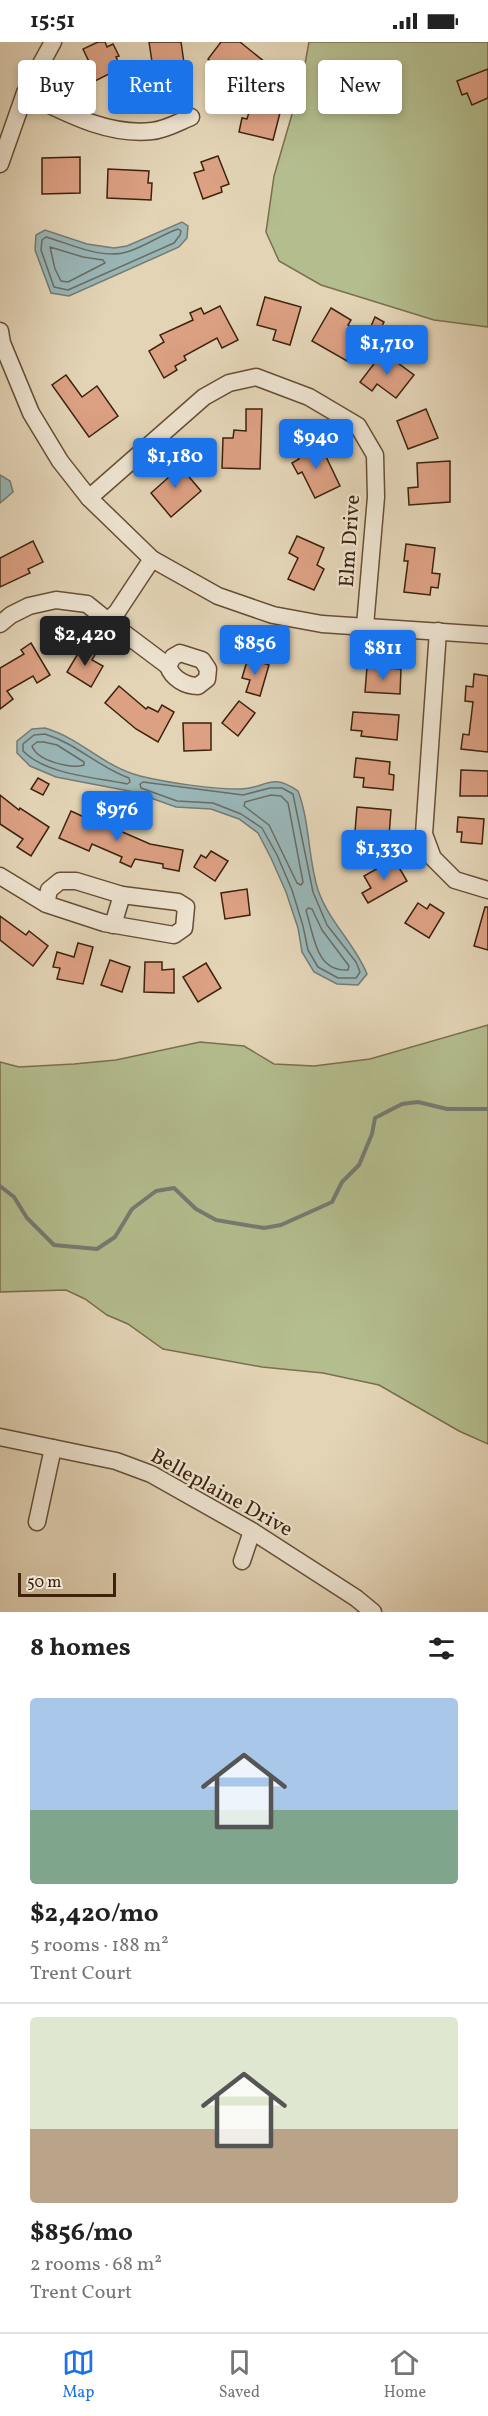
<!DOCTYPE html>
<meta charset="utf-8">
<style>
body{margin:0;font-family:Vollkorn,serif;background:#f6f6f6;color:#222;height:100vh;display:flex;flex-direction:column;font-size:22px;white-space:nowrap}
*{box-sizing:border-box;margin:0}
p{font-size:20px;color:#767676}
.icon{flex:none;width:33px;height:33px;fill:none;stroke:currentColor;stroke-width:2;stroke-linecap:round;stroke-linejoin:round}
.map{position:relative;height:1570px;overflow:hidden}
.sheet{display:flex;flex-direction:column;background:#fff;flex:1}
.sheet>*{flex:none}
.hud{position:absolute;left:18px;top:18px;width:453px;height:54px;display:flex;gap:12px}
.scale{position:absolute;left:18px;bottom:15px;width:98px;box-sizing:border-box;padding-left:6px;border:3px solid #3e220c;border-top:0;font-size:16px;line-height:21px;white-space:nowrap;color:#3e220c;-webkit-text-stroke:4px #ede3d0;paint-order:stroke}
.price{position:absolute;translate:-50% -51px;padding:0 14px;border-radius:6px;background:#1a73e8;color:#fff;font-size:20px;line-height:39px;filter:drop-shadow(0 2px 3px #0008)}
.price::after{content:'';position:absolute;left:50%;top:36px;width:18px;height:14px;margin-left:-9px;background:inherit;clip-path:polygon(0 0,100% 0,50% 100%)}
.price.on{background:#222;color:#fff}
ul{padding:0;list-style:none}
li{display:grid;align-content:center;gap:12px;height:318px;padding:0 30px}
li+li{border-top:2px solid #e0e0e0}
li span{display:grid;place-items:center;height:186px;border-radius:6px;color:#555}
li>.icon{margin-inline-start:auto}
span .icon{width:108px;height:108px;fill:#fffc;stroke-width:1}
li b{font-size:26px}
h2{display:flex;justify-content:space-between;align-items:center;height:72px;padding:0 30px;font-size:26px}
.pill{padding:0 21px;border-radius:6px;background:#fff;box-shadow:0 3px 9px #0003;font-size:21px;line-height:54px}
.pill.on{background:#1a73e8;color:#fff}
.status{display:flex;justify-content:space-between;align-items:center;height:42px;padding:0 30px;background:#fff;direction:ltr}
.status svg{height:16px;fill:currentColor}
.menu{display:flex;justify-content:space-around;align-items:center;height:84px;border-top:2px solid #e0e0e0;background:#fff;font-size:16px;color:#767676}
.menu a{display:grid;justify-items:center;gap:3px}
.menu .on{color:#1a73e8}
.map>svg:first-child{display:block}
.green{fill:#b4bd8e;stroke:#79704d;stroke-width:1.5}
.water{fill:#99b6b7;stroke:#757b73;stroke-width:1.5}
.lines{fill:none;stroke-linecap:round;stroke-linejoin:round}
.shore{stroke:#6c6c62;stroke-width:1.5}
.stream{stroke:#757b73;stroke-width:4}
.building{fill:#dca083;stroke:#3e220c;stroke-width:1.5}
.minor-casing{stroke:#674e36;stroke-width:19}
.minor{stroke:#ede3d0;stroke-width:16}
.labels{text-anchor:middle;stroke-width:4.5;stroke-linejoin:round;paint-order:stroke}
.street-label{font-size:21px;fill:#3e220c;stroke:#ede3d0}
</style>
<div class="status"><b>15:51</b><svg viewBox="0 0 49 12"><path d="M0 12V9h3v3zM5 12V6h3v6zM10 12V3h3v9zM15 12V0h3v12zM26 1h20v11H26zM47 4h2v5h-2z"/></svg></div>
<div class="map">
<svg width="488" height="1570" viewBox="0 0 488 1570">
<rect width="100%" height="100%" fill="#e3d4b6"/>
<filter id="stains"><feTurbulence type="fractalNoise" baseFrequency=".00333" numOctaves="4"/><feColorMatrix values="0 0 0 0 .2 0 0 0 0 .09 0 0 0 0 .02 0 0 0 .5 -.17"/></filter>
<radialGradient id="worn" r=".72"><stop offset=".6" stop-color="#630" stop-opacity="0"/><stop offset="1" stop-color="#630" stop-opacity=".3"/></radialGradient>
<!-- green -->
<g class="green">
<polygon points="309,0 488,0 488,285 434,278 321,243 279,219 266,190 274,134 302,38"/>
<polygon points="488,983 488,1402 459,1389 379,1343 323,1331 262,1325 163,1307 128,1282 107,1273 85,1257 66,1248 0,1250 0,1020 19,1025 74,1022 116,1018 200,1000 244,1004 274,1022 314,1024 370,1017"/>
</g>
<!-- water -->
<g class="water">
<polygon points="182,180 188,184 187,196 179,205 69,254 51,251 35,208 36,193 45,188 87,202 114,206 127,204"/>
<polygon points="0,433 10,439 13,450 0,461"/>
<path d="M45 686C82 697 104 725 140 734 169 741 211 747 241 747 267 746 270 730 298 749 310 780 308 817 318 848 329 880 355 902 367 932L358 943 337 942 314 930 302 910 298 886 286 850 271 816 258 791 239 777 211 767 176 765 134 750 56 735 30 724 17 711V699L32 687Z"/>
</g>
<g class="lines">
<!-- shore -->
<g class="shore">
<path d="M178 187 181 189 180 193 174 201 68 248 54 245 41 208 42 198 46 195C71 202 104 219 130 209 147 203 161 193 178 187Z"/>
<polygon points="50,205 83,215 103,218 105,221 68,240 61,239 55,227"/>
<path d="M45 692C77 702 98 725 129 736L130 740 127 742C94 735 47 733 23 709V702L34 693Z"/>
<path d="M44 700 57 703 84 720V723C71 727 37 719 32 704L37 700Z"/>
<polygon points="143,740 243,753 270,746 282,746 293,752 313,850 327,883 356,920 360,930 356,936 338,936 318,925 308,908 303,884 292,848 277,813 262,786 241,772 213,761 177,759 141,746 140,742"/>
<polygon points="271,753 281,754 288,761 303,840 301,843 297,841 269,783 244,764 245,760"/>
<path d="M308 866 312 867 322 888 349 924 348 928C315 930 314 892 306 869Z"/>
</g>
<!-- stream -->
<polyline class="stream" points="0,1144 14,1155 27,1176 54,1203 97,1207 115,1195 132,1167 156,1149 174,1146 196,1167 216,1178 264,1186 281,1183 332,1160 342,1140 359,1123 372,1092 375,1076 402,1062 418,1060 447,1067 488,1067"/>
</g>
<!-- building -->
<g class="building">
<polygon points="98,0 105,0 107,5 113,2 119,14 116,15 121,26 91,41 84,28 91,24 83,7"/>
<polygon points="149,0 181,0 185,28 154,33"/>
<polygon points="221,0 240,0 271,25 260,40 240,24 231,35 208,17"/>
<polygon points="488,27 488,56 472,63 467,51 462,53 457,39"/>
<polygon points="252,60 281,67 273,98 239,90 242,76 247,77"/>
<polygon points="218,114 229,142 221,145 222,150 203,157 194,131 204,128 201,120"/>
<polygon points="80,115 80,151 42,152 42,116"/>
<polygon points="108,127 149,129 148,141 152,141 151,158 107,156"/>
<polygon points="265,255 301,265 290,303 273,298 276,288 257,283"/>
<polygon points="220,264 238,298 222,306 217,296 184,314 186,318 175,324 177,328 164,336 149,309 164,300 160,293 193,278 190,271 201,266 204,272"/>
<polygon points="331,266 351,278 348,283 363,292 347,319 312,299"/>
<polygon points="375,275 384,280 376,295 368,291"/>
<polygon points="383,310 414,333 396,356 377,342 372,349 360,340"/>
<polygon points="66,333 82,355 97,344 118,374 89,395 52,343"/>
<polygon points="246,367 262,367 260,427 222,426 223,396 233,396 234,388 246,389"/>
<polygon points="426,367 438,396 408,407 397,379"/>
<polygon points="319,400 340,444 315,456 302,430 298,432 292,421 299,417 296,411"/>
<polygon points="173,416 201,449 171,475 151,451 169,435 162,426"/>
<polygon points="450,419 450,460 409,463 408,446 418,445 417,421"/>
<polygon points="297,494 324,506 317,523 324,527 314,548 288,537 298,516 289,511"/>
<polygon points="33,499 43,520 28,527 30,531 0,545 0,516"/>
<polygon points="406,502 435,506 432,531 440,532 438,546 431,545 430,553 404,550 408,519 404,519"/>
<polygon points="31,601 50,633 37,641 33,634 7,649 13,657 0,667 0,626 24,612 21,608"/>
<polygon points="83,603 96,611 92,618 103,624 91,645 67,630"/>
<polygon points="248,616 269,623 260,654 246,650 250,638 242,636"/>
<polygon points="367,625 401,627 400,652 365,650"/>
<polygon points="474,632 488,634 488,710 461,707 463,692 469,693 473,660 465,659 466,644 473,645"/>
<polygon points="119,644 146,667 148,665 158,670 162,663 174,670 158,700 136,687 105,661"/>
<polygon points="239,659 255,671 238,694 222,681"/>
<polygon points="353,670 399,673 397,698 361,694 362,689 351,688"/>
<polygon points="183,681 211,681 211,708 184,709"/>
<polygon points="356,716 390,720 389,732 394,733 393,748 363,745 364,736 354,735"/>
<polygon points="461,728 488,729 488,754 460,754"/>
<polygon points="38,736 49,742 43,753 31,747"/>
<polygon points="0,753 19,768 20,766 49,785 31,814 17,805 23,797 0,782"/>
<polygon points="357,765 391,768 389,794 355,790"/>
<polygon points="88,768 97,772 95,778 150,802 183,808 179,829 163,826 163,822 135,817 131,825 120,820 122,815 92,802 89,809 59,796 71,769 84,775"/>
<polygon points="458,775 484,777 482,802 461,800 462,790 457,790"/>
<polygon points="211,809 228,819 215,839 194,825 201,813 206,816"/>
<polygon points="394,817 407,839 368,861 362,851 371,846 364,834"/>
<polygon points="247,847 250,873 225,877 221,851"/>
<polygon points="418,861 427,867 430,862 444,871 429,896 405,881"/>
<polygon points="485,865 488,865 488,908 474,904"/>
<polygon points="0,874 26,893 29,889 48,904 33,924 0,898"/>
<polygon points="78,901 93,905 83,942 57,937 60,926 53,925 57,910 74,915"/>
<polygon points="110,918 130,925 122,950 101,943"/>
<polygon points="145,920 162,920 162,928 174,927 174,951 144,950"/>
<polygon points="206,921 221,946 198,960 183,935"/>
</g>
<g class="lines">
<defs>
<g id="minor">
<path d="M25 51C64 70 107 94 152 89 165 88 179 80 191 75"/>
<polyline points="0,122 25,51 53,0"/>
<polyline points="0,289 2,301 31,371 60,419 89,456 152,517 218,554 273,573 322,582 488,593"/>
<polyline points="89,456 204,355 229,341 256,335 309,355 358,384 375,413 376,455 365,584"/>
<polyline points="108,579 168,624"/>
<polyline points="0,582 11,573 29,564 56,558 87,562 108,579 117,570 152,517"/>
<polyline points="438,589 424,792 433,816 455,838 488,848"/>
<path d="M180 611 202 618 208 627 207 637 198 644C185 644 172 636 168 624L173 615Z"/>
<polyline points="0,834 46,862 104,881 174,893 184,886 186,865 178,860 122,853 76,839 60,839 49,848 46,862"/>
<polyline points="113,883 122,853"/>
<polyline points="0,1395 116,1419 151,1432 252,1489 356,1556 373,1570"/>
<polyline points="37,1480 53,1406"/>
<polyline points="242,1519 252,1489"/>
</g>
</defs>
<!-- minor casing -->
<use href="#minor" class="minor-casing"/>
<!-- minor -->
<use href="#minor" class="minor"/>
</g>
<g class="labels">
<!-- street labels -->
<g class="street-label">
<text transform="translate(349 499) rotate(-86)" y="7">Elm Drive</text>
<text transform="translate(222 1450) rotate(29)" y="7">Belleplaine Drive</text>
</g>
</g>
<rect width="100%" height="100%" filter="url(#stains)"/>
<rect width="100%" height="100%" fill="url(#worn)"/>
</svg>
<div class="scale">50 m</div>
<b class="price" style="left:387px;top:334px">$1,710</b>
<b class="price" style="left:316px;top:428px">$940</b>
<b class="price" style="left:175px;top:447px">$1,180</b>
<b class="price on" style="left:85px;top:625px">$2,420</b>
<b class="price" style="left:255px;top:634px">$856</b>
<b class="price" style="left:383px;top:639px">$811</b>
<b class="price" style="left:117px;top:800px">$976</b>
<b class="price" style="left:384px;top:839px">$1,330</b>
<div class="hud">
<a class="pill">Buy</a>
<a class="pill on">Rent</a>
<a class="pill">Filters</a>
<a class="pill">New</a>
</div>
</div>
<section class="sheet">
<h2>8 homes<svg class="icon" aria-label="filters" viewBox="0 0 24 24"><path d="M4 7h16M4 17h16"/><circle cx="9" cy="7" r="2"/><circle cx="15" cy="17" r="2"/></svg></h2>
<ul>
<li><span style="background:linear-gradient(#a9c7e8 60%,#7fa58c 0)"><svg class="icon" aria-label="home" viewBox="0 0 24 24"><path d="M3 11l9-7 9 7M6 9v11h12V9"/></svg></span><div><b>$2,420/mo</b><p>5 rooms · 188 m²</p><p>Trent Court</p></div></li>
<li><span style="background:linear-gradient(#dfe7d0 60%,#b9a48a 0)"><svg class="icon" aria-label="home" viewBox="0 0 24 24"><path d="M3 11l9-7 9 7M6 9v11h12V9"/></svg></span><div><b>$856/mo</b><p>2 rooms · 68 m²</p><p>Trent Court</p></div></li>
</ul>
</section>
<nav class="menu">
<a class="on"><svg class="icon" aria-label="map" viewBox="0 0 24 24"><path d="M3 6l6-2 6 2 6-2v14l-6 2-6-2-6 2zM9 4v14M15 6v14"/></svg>Map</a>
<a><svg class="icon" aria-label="saved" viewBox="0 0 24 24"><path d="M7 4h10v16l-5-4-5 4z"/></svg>Saved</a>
<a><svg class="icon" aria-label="home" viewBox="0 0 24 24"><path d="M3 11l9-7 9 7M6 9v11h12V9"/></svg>Home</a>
</nav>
